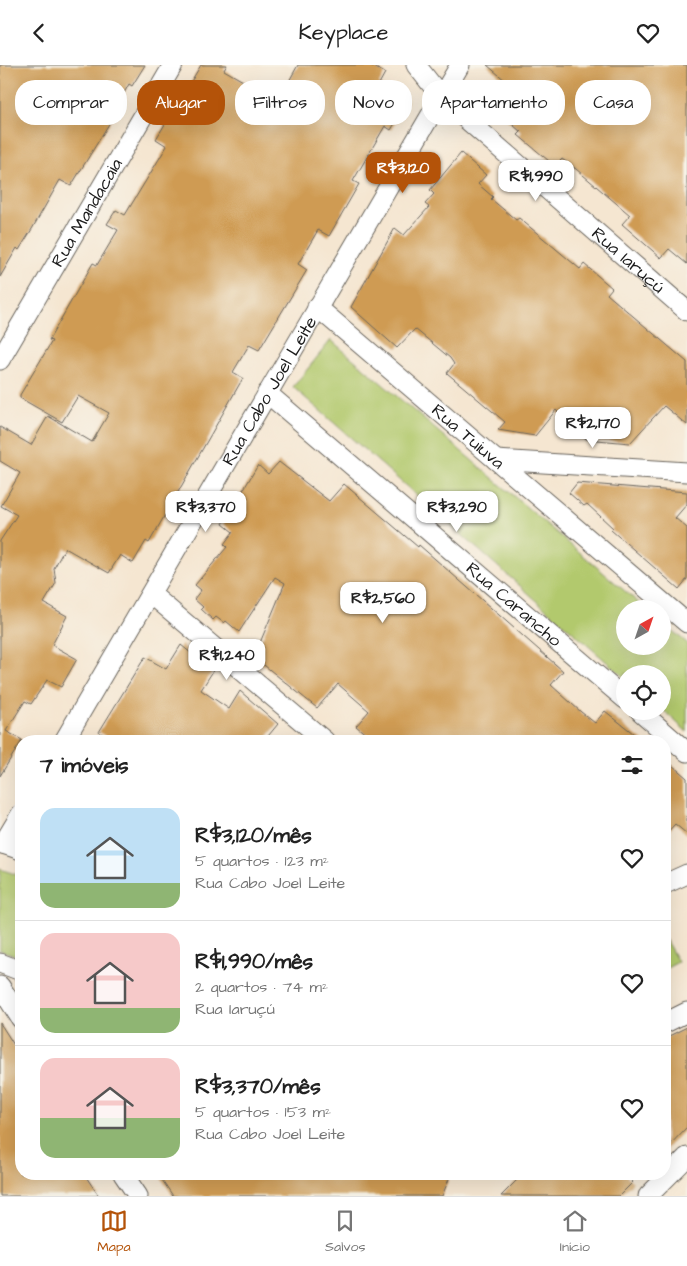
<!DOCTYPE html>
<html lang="pt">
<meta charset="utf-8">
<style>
body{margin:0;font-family:"Architects Daughter",sans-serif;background:#f2f2f2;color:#222;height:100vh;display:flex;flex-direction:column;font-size:19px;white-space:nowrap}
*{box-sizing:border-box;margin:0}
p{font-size:16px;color:#767676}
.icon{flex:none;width:28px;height:28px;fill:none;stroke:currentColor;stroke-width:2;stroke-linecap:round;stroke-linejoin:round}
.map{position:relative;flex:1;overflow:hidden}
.sheet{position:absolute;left:15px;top:670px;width:656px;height:445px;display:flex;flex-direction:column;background:#fff;border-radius:20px;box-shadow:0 5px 20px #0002}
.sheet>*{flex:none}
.hud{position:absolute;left:15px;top:15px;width:658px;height:45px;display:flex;gap:10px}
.needle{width:32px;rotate:40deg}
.buttons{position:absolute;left:616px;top:535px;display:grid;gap:10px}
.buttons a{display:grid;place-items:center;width:55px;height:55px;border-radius:50%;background:#fff;box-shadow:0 5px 20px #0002;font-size:25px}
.price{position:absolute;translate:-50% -42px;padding:0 11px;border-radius:10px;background:#fff;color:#222;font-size:16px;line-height:32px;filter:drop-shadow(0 1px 2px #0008)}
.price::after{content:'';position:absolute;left:50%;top:30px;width:15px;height:11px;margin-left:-8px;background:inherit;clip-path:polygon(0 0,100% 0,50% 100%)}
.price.on{background:#b45309;color:#fff}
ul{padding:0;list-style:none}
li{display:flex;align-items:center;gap:15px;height:125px;padding:0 25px}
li+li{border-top:1px solid #e0e0e0}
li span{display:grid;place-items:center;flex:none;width:140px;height:100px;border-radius:15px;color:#555}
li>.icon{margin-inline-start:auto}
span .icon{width:60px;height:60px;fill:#fffc;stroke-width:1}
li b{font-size:21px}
h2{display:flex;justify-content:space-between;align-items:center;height:60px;padding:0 25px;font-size:21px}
.chip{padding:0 18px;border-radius:20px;background:#fff;box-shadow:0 5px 20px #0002;font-size:18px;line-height:45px}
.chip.on{background:#b45309;color:#fff}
header{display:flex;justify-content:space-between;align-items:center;height:65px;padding:0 25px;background:#fff;font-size:22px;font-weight:600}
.tabs{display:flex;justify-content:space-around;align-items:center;height:70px;border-top:1px solid #e0e0e0;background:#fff;font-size:14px;color:#767676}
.tabs a{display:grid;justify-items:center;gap:2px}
.tabs .on{color:#b45309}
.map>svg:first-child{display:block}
.green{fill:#b2c96d;stroke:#677244}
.building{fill:#cf9b52}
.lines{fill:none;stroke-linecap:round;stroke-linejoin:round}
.street-casing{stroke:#68635b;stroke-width:21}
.street{stroke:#fff;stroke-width:19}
.labels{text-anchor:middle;stroke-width:4;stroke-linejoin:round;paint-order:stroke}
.street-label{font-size:18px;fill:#1c1c1c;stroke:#f7f3e8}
</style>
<header><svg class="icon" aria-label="back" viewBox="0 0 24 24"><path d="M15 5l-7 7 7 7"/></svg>Keyplace<svg class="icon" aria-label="heart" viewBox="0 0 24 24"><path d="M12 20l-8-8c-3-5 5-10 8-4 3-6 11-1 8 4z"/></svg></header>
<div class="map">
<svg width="687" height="1131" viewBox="0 0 687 1131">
<rect width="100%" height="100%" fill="#f7f3e8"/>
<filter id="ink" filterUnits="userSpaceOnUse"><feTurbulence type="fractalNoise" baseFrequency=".02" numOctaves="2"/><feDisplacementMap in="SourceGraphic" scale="10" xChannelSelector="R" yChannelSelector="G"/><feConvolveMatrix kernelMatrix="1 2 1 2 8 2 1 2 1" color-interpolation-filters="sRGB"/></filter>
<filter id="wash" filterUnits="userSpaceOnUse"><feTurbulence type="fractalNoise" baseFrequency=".0096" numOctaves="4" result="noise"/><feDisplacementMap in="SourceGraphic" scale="20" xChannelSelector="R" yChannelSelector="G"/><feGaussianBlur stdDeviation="1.12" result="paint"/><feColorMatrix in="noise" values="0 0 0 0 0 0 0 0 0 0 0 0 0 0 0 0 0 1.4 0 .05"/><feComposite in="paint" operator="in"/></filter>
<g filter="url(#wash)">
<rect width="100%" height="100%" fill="#f5e6d1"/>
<!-- green -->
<g class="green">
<polygon points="331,275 646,544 625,544 625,581 662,581 663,558 687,578 687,667 663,645 662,609 625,609 625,613 293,322"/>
<polygon points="0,804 21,811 21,892 0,885"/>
<polygon points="665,874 678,897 665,904"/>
</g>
<g id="blocks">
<!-- building -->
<g class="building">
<polygon points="0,0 145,0 132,21 129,19 113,48 115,49 71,121 60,115 32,164 19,185 17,183 0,212"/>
<polygon points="201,0 227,0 224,5 250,20 245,29 273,45 298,0 370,0 385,8 379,19 408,36 391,65 385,61 353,116 359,119 329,171 318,165 298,199 307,205 259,285 249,280 233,307 243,313 149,478 146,476 133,498 120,490 109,508 65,483 54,503 56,518 44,538 67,551 52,580 77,594 61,622 47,615 31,639 25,636 6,666 22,675 0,711 0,476 17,450 1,441 20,408 0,396 0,362 31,380 48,351 92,377 109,348 78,331 62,357 20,333 20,330 52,276 49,275 93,198 97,200 118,165 107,159 116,145 125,150 167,81 156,74"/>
<polygon points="487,0 687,0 687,199 669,184 661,193 622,159 630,150 576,104 562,94 555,101 518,70 521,67 488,38 506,16"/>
<polygon points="461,88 486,110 478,119 493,132 491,134 516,155 519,153 580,204 584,199 612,223 607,229 687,297 687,360 664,341 630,378 586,374 556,345 535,371 498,365 505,357 447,308 454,299 450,293 415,264 397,283 351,242 395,163 404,170 429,142 425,139 434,129 430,125"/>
<polygon points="279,397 329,436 344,419 418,482 419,480 563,606 551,620 581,647 595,658 605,646 643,676 374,676 356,661 369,646 338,619 317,643 254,592 285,518 275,512 239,567 226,556 224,558 216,552 213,555 201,544 203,542 194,534 201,525 195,520 227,482 224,479 233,467 223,459 258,400 268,409"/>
<polygon points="577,418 687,427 687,439 675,453 687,463 687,514 679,524 611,465 613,463 587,439 584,441 569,428"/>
<polygon points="181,580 213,606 201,625 229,644 240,626 278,659 264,676 115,676 99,667 145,592 166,604"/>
<polygon points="665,694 687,713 687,769 675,759 665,770"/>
<polygon points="0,958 21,991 21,1109 84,1109 99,1131 0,1131"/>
<polygon points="687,962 687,1062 665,1085 665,973"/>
<polygon points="158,1109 448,1109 447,1113 449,1114 442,1131 173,1131"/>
<polygon points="523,1109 625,1109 633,1117 619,1131 501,1131"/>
</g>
</g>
</g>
<g filter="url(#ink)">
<use href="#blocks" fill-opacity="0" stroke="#68635b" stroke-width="1"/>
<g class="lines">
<defs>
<g id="street">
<path id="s1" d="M416 0 442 33 687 246"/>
<path id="s2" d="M317 242 687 558"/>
<path id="s3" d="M0 295 173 0"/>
<path id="s4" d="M267 328 625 634"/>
<polyline points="496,395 687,407"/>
<polyline points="151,529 325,676"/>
<polyline points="640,646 687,687"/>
<path id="s5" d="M64 676 460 0"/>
<polyline points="0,778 21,785"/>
<polyline points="3,779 21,749"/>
<polyline points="665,819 687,809"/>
<polyline points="0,898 21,906"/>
<polyline points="0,921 21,954"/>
<polyline points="665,958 687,947"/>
<polyline points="123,1109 138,1131"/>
<polyline points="648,1131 687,1092"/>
</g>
</defs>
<!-- street casing -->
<use href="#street" class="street-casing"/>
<!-- street -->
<use href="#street" class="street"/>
</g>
</g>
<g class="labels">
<!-- street labels -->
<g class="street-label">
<text dy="6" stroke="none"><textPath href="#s3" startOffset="171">Rua Mandacaia</textPath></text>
<text dy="6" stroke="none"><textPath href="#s1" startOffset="289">Rua Iaruçú</textPath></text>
<text dy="6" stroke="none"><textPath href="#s5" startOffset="406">Rua Cabo Joel Leite</textPath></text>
<text dy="6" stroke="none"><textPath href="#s2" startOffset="199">Rua Tuiuva</textPath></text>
<text dy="6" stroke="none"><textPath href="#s4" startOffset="325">Rua Carancho</textPath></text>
</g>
</g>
</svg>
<div class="buttons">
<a><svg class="needle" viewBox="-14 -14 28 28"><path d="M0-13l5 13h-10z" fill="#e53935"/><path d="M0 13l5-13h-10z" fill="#767676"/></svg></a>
<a><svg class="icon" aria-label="locate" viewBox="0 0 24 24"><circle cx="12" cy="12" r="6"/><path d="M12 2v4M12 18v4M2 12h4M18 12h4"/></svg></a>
</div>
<b class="price on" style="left:403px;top:129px">R$3,120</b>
<b class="price" style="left:536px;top:137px">R$1,990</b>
<b class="price" style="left:593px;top:384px">R$2,170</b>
<b class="price" style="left:206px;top:468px">R$3,370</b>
<b class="price" style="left:457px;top:468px">R$3,290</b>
<b class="price" style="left:383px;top:559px">R$2,560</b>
<b class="price" style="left:227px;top:616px">R$1,240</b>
<div class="hud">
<a class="chip">Comprar</a>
<a class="chip on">Alugar</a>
<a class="chip">Filtros</a>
<a class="chip">Novo</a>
<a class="chip">Apartamento</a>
<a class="chip">Casa</a>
</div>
<section class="sheet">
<h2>7 imóveis<svg class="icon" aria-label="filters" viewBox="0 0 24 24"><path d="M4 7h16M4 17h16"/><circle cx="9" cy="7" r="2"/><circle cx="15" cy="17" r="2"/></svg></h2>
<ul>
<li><span style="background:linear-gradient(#bfe0f5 75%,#8fb573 0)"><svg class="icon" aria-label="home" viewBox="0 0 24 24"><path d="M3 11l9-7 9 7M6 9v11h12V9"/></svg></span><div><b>R$3,120/mês</b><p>5 quartos · 123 m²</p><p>Rua Cabo Joel Leite</p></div><svg class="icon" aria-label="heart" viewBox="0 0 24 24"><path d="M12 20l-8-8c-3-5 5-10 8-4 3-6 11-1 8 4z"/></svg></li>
<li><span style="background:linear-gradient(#f6c9c9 75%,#8fb573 0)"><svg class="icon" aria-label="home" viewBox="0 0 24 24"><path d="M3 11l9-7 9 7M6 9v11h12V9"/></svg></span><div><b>R$1,990/mês</b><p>2 quartos · 74 m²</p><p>Rua Iaruçú</p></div><svg class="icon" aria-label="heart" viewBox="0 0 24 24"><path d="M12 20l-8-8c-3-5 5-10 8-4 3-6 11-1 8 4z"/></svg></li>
<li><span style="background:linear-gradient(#f6c9c9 60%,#8fb573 0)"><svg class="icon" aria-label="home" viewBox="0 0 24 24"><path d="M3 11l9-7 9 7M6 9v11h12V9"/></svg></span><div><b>R$3,370/mês</b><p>5 quartos · 153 m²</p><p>Rua Cabo Joel Leite</p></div><svg class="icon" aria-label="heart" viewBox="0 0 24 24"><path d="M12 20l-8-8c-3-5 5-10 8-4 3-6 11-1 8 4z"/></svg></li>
</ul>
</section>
</div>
<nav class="tabs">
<a class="on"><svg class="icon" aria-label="map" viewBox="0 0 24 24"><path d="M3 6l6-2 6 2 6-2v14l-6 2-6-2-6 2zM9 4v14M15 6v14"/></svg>Mapa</a>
<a><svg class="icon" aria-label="saved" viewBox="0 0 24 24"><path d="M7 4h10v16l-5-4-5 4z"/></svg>Salvos</a>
<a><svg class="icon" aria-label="home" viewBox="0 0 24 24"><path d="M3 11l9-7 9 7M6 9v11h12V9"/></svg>Início</a>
</nav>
